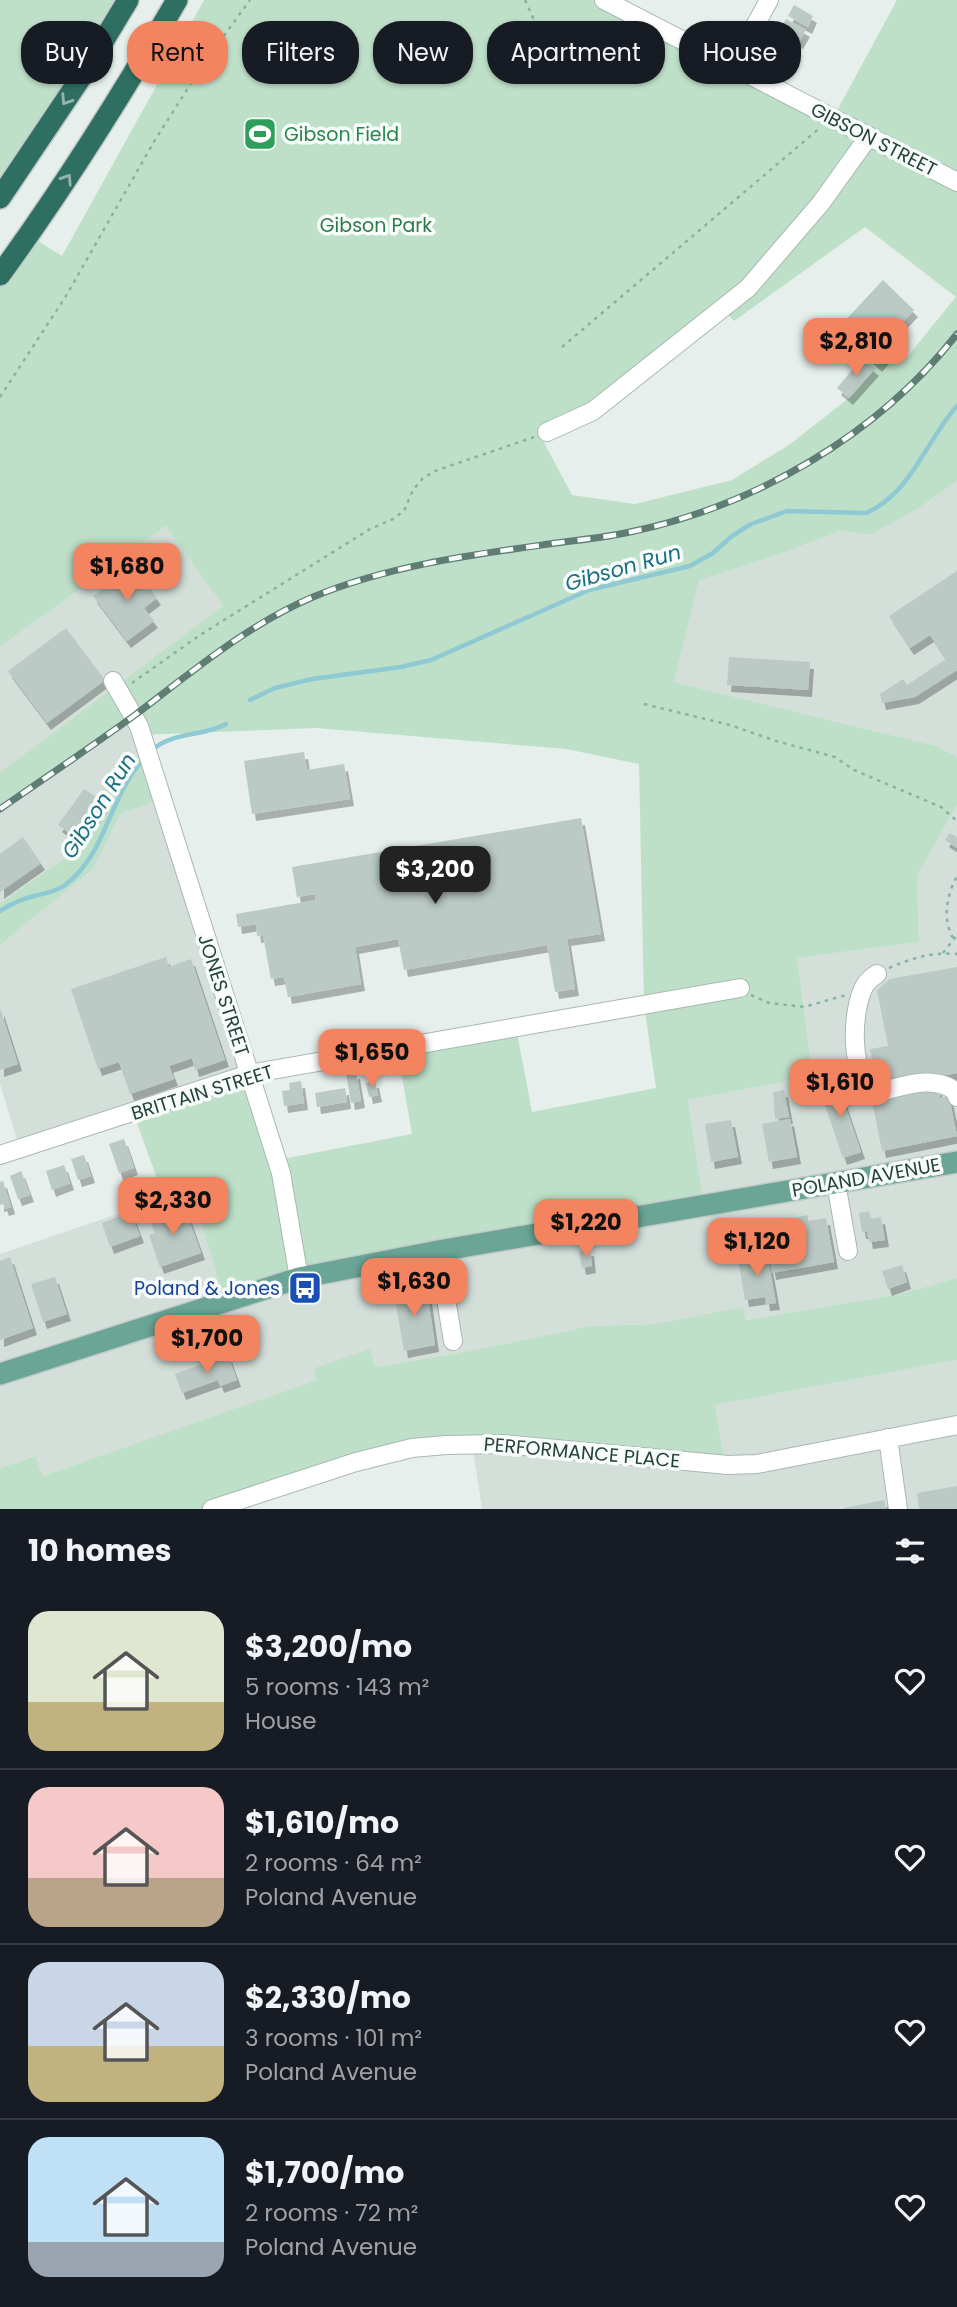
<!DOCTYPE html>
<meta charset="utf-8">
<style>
body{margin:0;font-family:Poppins,sans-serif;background:#20242c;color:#f1f3f6;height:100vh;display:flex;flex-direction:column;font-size:26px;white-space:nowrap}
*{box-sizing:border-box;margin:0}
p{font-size:23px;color:#9ea1a6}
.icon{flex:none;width:38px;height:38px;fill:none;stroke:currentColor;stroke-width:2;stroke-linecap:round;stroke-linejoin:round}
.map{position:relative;height:1509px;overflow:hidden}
.side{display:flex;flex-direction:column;background:#171b24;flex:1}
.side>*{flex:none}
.hud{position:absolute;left:21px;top:21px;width:915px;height:63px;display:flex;gap:14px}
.price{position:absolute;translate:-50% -60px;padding:0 16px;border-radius:14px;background:#f4845f;color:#111;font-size:23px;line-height:46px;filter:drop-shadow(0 2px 4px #0008)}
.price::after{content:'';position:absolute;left:50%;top:42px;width:21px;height:16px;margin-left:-10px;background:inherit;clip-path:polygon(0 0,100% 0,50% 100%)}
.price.active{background:#222;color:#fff}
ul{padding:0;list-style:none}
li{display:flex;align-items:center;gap:21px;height:175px;padding:0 28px}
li+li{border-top:2px solid #363941}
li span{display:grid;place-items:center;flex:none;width:196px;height:140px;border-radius:21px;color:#555}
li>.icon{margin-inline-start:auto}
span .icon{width:84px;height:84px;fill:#fffc;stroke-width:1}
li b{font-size:30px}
h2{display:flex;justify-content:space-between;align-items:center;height:84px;padding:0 28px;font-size:30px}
.chip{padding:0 24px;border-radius:28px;background:#171b24;box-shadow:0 2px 5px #0004;font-size:24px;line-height:63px}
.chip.active{background:#f4845f;color:#111}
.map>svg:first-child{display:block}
.built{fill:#d4dfda}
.green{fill:#bfe0c8;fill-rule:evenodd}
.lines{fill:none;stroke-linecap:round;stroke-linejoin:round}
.stream{stroke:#8ec9d4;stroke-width:4.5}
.building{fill:#bbcac4;filter:url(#shadow)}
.minor-casing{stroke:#a8b8b2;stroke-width:20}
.major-casing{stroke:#c2cac8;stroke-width:24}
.highway-casing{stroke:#c2cac8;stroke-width:24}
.path{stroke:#86b3a5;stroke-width:2.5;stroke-dasharray:3.5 5;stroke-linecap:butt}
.minor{stroke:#fff;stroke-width:18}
.major{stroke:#6aa596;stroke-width:21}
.highway{stroke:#2f6f62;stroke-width:21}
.rail-casing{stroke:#5f7d75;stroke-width:7}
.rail{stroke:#f7fbf9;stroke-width:4.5;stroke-dasharray:13;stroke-linecap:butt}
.oneway{stroke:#93b5ae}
.labels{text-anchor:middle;stroke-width:7;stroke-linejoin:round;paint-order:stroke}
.leisure-label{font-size:19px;fill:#27864d;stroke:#f7fbf9;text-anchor:start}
.street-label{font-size:19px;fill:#24423a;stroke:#f7fbf9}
.park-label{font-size:19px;fill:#2d7a4b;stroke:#f7fbf9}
.transit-label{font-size:19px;fill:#164399;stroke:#f7fbf9;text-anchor:end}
.water-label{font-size:21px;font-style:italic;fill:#1c6f80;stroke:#f7fbf9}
</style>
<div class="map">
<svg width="957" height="1509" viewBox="0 0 957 1509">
<defs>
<filter id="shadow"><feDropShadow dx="4" dy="7" stdDeviation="0" flood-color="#0004"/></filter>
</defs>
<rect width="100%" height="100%" fill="#e6efeb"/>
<!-- built -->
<g class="built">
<polygon points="957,481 957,757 937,746 674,682 698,580 780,554 841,531 871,535 919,508"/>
<polygon points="166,526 223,606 0,772 0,647"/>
<polygon points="132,713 145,747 90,840 0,904 0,807"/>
<polygon points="162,799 249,1074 20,1149 0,1084 0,945 93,869 120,814"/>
<polygon points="957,805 957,1278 899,1294 745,1320 743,1308 655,1324 589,1326 485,1348 374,1367 370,1350 314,1368 318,1380 43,1476 34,1456 0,1468 0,1254 191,1189 225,1301 704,1205 688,1100 813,1076 797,958 919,942 917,876"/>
<polygon points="957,1360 957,1509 482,1509 472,1443 725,1464 715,1405"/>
</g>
<!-- green -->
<g class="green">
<polygon points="0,0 129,0 0,198"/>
<path d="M204 0H604L833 118 897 0H957V481L919 508 871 535 841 531 780 554 699 580 674 682 937 746 957 757V805L917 876 919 942 797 958 813 1076 688 1100 704 1205 225 1302 191 1189 164 1198 133 1112 249 1074 277 1160 412 1134 397 1048 516 1027 532 1112 656 1088 644 1005 639 764 566 749 316 728 141 735 132 713 0 807V772L223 606 166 526 0 647V284L30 236 62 256ZM865 227 956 297 907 357 895 346 878 364 866 354 862 358 874 369 849 398 789 445 732 480 635 504 572 495 540 435 593 411 723 309 734 321Z"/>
<polygon points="145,747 162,799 120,814 93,869 0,945 0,904 90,840"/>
<polygon points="957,1278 957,1360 715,1405 725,1464 446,1445 212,1509 0,1509 0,1468 35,1456 43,1476 317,1380 314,1368 370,1349 375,1367 485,1348 589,1326 655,1324 743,1307 746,1320 899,1294"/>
</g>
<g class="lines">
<!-- stream -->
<g class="stream">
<path d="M250 700 275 688 312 679 401 667 431 660 589 590 690 566 713 553 732 536 751 524 787 511 866 513C911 494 926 440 957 406"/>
<path d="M152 750C174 731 203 737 226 724"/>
<path d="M0 911C11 904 22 899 34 896 45 893 56 892 65 885 107 854 109 795 144 759"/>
</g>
</g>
<!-- building -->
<g class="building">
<polygon points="794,5 813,16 808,27 788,16"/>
<polygon points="786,19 806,30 799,42 779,32"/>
<polygon points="377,47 385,52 380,61 371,56"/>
<polygon points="883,280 914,310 887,339 895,346 878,365 838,328"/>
<polygon points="862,358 875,369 849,398 837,388"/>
<polygon points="133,566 157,598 144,608 154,621 127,641 93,596"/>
<polygon points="957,571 957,670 915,697 882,703 880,694 903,679 907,685 946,659 930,635 910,648 889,616"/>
<polygon points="66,628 105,680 47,723 8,671"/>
<polygon points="729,657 810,662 808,690 727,685"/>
<polygon points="304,752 307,770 344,764 350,799 252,814 244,761"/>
<polygon points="84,789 105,803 79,840 58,825"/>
<polygon points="581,818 601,934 567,939 575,989 555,992 547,945 404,970 398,939 355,947 361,984 288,997 284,977 271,979 263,935 257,936 256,924 238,927 236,914 316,900 315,894 297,897 292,867"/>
<polygon points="950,833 957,837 957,848 945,840"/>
<polygon points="23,837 41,863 0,892 0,854"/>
<polygon points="166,957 169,967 191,959 225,1060 195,1070 192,1058 169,1066 174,1079 130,1094 119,1062 98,1069 71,989"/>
<polygon points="957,967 957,1073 877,1088 870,1049 888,1046 877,990 890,979"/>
<polygon points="0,1008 18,1064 0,1070"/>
<polygon points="356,1072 361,1101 351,1103 346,1073"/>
<polygon points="836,1079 861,1152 843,1158 818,1085"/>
<polygon points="301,1081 304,1103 284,1106 282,1091 290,1090 289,1083"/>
<polygon points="375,1081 378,1095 369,1097 366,1083"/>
<polygon points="345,1088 347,1102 317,1107 315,1093"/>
<polygon points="938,1088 940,1098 949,1096 957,1136 882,1151 872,1101"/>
<polygon points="784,1090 789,1117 775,1119 773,1092"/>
<polygon points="790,1119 797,1157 769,1162 762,1124"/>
<polygon points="731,1120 738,1157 711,1162 705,1124"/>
<polygon points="124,1139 134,1168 119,1173 109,1144"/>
<polygon points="84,1155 91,1176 78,1180 71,1159"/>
<polygon points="64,1165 70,1183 52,1190 46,1171"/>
<polygon points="21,1171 30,1195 18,1199 10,1176"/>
<polygon points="3,1181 11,1207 5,1209 3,1204 0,1205 0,1182"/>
<polygon points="184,1205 201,1253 160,1267 149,1235 155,1233 149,1217"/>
<polygon points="869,1211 871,1219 881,1217 885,1240 869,1242 867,1232 862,1232 859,1213"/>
<polygon points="131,1212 140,1236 110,1247 102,1223"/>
<polygon points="808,1215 808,1221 826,1218 834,1262 772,1273 768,1250 775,1248 772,1228 790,1225 789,1219"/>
<polygon points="590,1249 592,1266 582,1268 579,1252"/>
<polygon points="767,1254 776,1303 766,1304 765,1297 745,1300 738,1259"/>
<polygon points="10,1257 33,1328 0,1340 0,1261"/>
<polygon points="902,1265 907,1282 888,1289 882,1271"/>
<polygon points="55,1277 67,1314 43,1322 31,1284"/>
<polygon points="400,1281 405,1284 407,1294 427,1290 435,1345 404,1351 392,1282"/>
<polygon points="228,1355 237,1380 220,1386 218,1380 182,1393 175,1374"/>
<polygon points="957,1486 957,1509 919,1509 917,1493"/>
<polygon points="884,1500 886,1509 844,1509 844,1508"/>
</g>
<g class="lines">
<defs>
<g id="minor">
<polyline points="604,0 957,182"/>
<polyline points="733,66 769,0"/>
<polyline points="547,432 593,411 748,288 821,203 869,136"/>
<polyline points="113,681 139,726 281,1173 299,1278"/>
<path d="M877 974C872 977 868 981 865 985 851 1009 848 1081 878 1092 902 1087 933 1074 955 1091L957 1097"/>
<polyline points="0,1155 249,1074 740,988"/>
<polyline points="836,1183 848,1251"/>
<polyline points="438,1251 453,1341"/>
<polyline points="888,1438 898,1509"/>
<polyline points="212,1509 356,1462 412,1448 446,1445 503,1444 728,1465 757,1464 957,1425"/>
</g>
<polyline id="major" points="0,1374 299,1278 438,1251 957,1162"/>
<g id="highway">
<polyline points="0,198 84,73 128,0"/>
<path d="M0 275C64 187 122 95 177 0"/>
</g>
</defs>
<!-- minor casing -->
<use href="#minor" class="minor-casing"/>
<!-- major casing -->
<use href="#major" class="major-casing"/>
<!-- highway casing -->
<use href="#highway" class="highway-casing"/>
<!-- path -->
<g class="path">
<polyline points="525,0 548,51"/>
<polyline points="624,63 641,35"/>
<polyline points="562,347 821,127"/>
<polyline points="0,397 66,296 155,140 202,66 250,0"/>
<polyline points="132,683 200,635 370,529 393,519 404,511 413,490 423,478 435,471 534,437"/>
<polyline points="644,704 730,725 776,741 835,757 854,770 941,807 957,821"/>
<path d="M953 938C942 919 947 894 957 876"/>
<polyline points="943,953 957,935"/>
<path d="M889 968C912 958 932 952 957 954"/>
<polyline points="751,995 769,1003 804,1007 846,995"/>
</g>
<!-- minor -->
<use href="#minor" class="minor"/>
<!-- major -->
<use href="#major" class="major"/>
<!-- highway -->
<use href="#highway" class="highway"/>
<defs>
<path id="rail" d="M0 809C45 778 91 747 135 715 192 672 247 625 313 597 387 566 470 555 549 544 576 540 603 538 630 532 755 506 878 435 957 334"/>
</defs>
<!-- rail casing -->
<use href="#rail" class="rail-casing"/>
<!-- rail -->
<use href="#rail" class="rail"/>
</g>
<!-- one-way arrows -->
<defs><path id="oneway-chevron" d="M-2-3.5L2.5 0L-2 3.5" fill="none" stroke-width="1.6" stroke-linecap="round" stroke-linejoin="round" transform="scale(1.75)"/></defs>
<g class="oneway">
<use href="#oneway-chevron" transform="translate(66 100) rotate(123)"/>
<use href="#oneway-chevron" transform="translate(67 179) rotate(-57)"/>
</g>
<!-- icons -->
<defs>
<symbol id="stadium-square" viewBox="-11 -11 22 22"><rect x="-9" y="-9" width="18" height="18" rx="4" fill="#2e9e5b" stroke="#f7fbf9"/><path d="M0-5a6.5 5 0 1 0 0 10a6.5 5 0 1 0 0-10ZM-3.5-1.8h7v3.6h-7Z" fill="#fff"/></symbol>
<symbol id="bus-square" viewBox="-11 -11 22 22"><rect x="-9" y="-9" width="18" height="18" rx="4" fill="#1a4fb4" stroke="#f7fbf9"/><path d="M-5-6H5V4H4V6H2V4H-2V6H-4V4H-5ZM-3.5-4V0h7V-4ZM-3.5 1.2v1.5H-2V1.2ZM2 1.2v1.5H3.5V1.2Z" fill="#fff"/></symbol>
</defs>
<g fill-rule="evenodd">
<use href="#stadium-square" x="241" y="115" width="38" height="38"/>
<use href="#bus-square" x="286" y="1269" width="38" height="38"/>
</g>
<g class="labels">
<!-- leisure labels -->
<g class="leisure-label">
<text x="284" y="141">Gibson Field</text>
</g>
<!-- street labels -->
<g class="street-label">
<text transform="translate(874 139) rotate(27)" y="7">GIBSON STREET</text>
<text transform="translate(224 995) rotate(72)" y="7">JONES STREET</text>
<text transform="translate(202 1092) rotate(-17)" y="7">BRITTAIN STREET</text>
<text transform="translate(866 1177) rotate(-10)" y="7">POLAND AVENUE</text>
<text transform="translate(582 1452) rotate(5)" y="7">PERFORMANCE PLACE</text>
</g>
<!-- park labels -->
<g class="park-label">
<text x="376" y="232">Gibson Park</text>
</g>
<!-- transit labels -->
<g class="transit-label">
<text x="280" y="1295">Poland &amp; Jones</text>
</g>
<!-- water labels -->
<g class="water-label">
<text transform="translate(623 568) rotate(-16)" y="7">Gibson Run</text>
<text transform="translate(99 806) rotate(-58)" y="7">Gibson Run</text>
</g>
</g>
</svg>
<b class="price" style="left:856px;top:378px">$2,810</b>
<b class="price" style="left:127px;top:603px">$1,680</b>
<b class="price active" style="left:435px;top:906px">$3,200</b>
<b class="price" style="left:372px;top:1089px">$1,650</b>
<b class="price" style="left:840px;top:1119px">$1,610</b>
<b class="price" style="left:173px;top:1237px">$2,330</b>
<b class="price" style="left:586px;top:1259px">$1,220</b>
<b class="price" style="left:757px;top:1278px">$1,120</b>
<b class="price" style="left:414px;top:1318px">$1,630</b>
<b class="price" style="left:207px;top:1375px">$1,700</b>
<div class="hud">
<a class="chip">Buy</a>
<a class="chip active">Rent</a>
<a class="chip">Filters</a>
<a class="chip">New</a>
<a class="chip">Apartment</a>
<a class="chip">House</a>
</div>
</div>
<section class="side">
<h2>10 homes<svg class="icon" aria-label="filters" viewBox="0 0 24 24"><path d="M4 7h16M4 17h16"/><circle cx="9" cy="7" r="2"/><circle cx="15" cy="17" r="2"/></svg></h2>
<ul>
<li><span style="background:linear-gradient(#dfe7d0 65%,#c2b280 0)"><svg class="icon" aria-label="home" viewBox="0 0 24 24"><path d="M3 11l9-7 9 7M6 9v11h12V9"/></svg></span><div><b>$3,200/mo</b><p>5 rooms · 143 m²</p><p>House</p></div><svg class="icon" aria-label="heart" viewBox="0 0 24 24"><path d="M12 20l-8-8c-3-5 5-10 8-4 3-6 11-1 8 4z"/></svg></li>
<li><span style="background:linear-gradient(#f6c9c9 65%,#b9a48a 0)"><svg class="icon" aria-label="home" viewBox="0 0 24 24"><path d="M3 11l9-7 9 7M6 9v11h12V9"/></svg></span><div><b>$1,610/mo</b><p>2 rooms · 64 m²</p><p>Poland Avenue</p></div><svg class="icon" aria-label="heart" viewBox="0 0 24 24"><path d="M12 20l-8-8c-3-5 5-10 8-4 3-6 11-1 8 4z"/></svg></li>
<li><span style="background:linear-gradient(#c9d6e8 60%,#c2b280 0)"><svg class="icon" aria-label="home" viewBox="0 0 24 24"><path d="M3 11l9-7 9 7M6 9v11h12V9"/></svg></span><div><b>$2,330/mo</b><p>3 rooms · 101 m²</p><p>Poland Avenue</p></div><svg class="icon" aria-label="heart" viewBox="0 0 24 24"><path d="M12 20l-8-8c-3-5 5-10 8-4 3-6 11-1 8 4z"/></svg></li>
<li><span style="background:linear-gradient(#bfe0f5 75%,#9aa5b1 0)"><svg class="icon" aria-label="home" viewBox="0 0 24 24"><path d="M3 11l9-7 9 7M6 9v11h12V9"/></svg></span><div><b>$1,700/mo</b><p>2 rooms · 72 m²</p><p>Poland Avenue</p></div><svg class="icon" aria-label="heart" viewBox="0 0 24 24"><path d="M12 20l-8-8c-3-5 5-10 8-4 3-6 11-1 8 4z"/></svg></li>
</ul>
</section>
